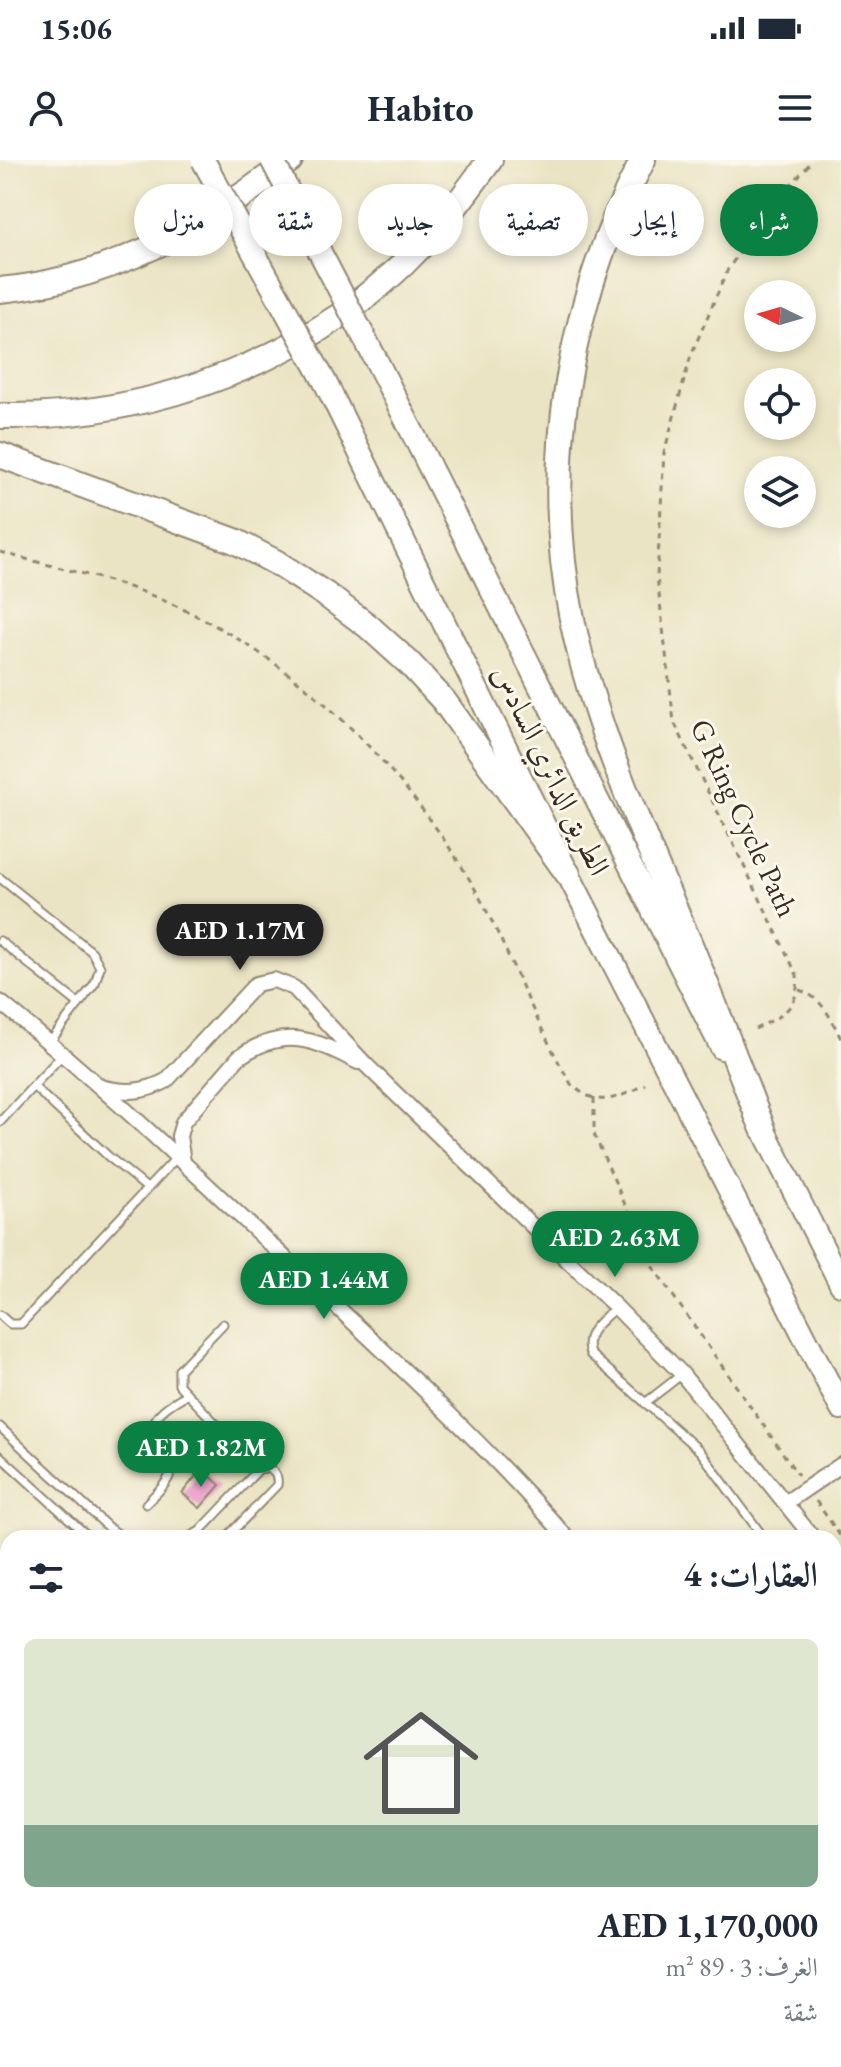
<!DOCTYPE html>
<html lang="ar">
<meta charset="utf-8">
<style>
body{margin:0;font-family:"EB Garamond",Amiri,serif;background:#f2f2f3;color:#1f2937;direction:rtl;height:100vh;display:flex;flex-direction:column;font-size:30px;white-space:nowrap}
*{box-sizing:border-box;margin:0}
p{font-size:26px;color:#747a83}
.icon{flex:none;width:44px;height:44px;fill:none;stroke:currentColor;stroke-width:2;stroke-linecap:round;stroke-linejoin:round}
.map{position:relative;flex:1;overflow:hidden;direction:ltr}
.details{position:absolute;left:0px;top:1370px;width:842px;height:538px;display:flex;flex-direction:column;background:#fff;border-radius:24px 24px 0 0;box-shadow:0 4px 12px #0003;direction:rtl}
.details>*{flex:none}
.hud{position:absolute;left:24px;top:24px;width:794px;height:72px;direction:rtl;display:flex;gap:16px}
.needle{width:52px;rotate:275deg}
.controls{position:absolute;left:744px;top:120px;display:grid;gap:16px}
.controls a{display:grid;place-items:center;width:72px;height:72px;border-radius:50%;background:#fff;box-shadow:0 4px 12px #0003;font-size:40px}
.price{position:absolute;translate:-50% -68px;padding:0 18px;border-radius:28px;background:#0b8043;color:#fff;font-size:26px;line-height:52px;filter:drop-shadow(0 2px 4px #0008)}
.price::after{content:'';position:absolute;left:50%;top:48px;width:24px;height:18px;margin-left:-12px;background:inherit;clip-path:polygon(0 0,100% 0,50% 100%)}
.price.current{background:#222;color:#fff}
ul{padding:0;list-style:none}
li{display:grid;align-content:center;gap:16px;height:424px;padding:0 24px}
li+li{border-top:2px solid #e0e1e3}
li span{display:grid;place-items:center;height:248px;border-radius:12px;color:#555}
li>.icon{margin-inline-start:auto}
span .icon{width:144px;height:144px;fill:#fffc;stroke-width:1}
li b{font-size:34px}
h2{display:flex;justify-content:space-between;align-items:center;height:96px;padding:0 24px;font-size:34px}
.pill{padding:0 28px;border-radius:36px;background:#fff;box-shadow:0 4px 12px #0003;font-size:28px;line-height:72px}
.pill.current{background:#0b8043;color:#fff}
.status{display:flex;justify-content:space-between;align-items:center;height:56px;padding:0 40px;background:#fff;direction:ltr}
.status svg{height:22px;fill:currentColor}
header{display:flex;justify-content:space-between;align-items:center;height:104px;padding:0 24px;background:#fff;font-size:36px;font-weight:700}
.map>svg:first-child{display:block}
.building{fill:#eba0ca}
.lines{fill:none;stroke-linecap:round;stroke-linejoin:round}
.service-casing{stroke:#938771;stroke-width:11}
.minor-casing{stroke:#938771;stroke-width:18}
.trunk-casing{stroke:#938771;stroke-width:26}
.motorway-casing{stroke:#938771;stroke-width:28}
.path{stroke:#938771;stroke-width:3;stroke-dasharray:6 6;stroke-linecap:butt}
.service{stroke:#fff;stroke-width:7}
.minor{stroke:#fff;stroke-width:14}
.trunk{stroke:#fff;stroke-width:22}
.motorway{stroke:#fff;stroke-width:24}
.trunk-bridge-casing{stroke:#938771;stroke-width:26;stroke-linecap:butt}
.trunk-bridge{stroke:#fff;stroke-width:22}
.labels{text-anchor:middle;stroke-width:6;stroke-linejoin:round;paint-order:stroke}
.street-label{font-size:30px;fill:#3b2a1e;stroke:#fbf7ec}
</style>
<div class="status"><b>15:06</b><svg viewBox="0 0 49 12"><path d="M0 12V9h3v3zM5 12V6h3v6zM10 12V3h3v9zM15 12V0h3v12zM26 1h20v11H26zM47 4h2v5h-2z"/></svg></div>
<header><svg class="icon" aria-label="menu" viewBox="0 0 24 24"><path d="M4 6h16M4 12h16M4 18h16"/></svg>Habito<svg class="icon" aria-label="person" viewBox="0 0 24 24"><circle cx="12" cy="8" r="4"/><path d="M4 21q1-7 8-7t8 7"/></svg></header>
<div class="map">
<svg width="841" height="1907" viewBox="0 0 841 1907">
<rect width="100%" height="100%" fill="#fbf7ec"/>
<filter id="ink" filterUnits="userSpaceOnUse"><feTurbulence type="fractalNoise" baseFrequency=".0125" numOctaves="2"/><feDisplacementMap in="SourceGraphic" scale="16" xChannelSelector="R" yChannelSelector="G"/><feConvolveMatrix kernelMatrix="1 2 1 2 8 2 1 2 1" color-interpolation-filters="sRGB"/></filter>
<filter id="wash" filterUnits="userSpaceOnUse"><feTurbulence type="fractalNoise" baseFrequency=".006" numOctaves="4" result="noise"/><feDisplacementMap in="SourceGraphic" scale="32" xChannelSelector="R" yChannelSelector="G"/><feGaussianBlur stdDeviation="1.8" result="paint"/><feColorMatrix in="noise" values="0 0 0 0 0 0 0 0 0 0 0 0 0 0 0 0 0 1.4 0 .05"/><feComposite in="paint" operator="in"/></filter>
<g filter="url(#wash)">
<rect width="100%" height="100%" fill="#ebe4c4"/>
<g id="blocks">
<!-- building -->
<polygon class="building" points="202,1309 220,1325 200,1348 182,1333"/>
</g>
</g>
<g filter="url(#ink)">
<use href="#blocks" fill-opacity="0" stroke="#938771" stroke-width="2"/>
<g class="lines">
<defs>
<g id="service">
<polyline points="0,718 92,792 100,807 95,823 50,882"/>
<polyline points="0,781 79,844"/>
<polyline points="33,926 109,997 147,1028"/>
<polyline points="0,962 62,895"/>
<path d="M616 1147C602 1161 582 1172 590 1194L700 1291 764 1378"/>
<polyline points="0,1155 10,1164 21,1164 177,997"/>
<polyline points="223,1164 179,1210 179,1225 259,1309"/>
<polyline points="645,1243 681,1215"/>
<polyline points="0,1267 108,1367 124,1378"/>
<polyline points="0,1296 90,1378"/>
<path d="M146 1344C153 1336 167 1325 170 1314 177 1277 121 1270 186 1235"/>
<path d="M187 1378 200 1371 259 1309C271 1306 279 1314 277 1325L226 1378"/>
<polyline points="834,1482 841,1493"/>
<polyline points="0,1550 8,1544"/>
<polyline points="0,1566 8,1561"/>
<polyline points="414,1907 425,1900"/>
<polyline points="454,1907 466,1900"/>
<polyline points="622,1907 622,1900"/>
</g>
<g id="minor">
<path d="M0 842C105 927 203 1021 301 1113 392 1199 485 1284 567 1378"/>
<path d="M100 927C125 933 143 933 166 921L256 824 274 820 294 828 366 905 616 1147 682 1214 813 1378"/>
<path d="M183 1002 179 976 183 962 239 897C284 866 314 879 358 902"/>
<polyline points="785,1343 841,1305"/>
<polyline points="834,1409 841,1420"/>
<polyline points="834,1536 841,1535"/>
<polyline points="834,1554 841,1551"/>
<polyline points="834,1673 841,1674"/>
<polyline points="834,1700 841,1710"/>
</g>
<g id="trunk">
<polyline points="376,200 722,888"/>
<polyline points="325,222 568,714 841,1248"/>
<polyline points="756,955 841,1124"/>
</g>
<g id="motorway">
<path d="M643 0C568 141 540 307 573 464 597 575 645 678 689 782 715 844 738 907 763 969"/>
<path d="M0 130C109 120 206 67 290 0"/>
<path d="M0 256C152 259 317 198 422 85 447 59 468 30 490 0"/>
<polyline points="0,295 235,381 277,403 325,434 368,466 410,504 444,541 568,714"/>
</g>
</defs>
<!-- service casing -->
<use href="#service" class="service-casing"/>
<!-- minor casing -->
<use href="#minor" class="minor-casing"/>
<!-- trunk casing -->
<use href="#trunk" class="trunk-casing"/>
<!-- motorway casing -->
<use href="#motorway" class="motorway-casing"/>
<!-- path -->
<g class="path">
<path d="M0 392C56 408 121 420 174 445 294 499 393 597 462 707 505 776 530 855 571 924 597 949 618 939 645 924"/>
<path d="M799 830C822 837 831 858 841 879"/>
<path d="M755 869C782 856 800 848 797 815L674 562 657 417 664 293 691 195 728 109 777 40 813 0"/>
<polyline points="594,938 594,974 651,1104 798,1315"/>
<polyline points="816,1341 841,1377"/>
</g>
<!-- service -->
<use href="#service" class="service"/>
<!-- minor -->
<use href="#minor" class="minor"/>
<!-- trunk -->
<use href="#trunk" class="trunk"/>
<!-- motorway -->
<use href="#motorway" class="motorway"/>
<defs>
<g id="trunk-bridge">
<polyline points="203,0 325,222"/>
<polyline points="272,0 376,200"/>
</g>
</defs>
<!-- trunk-bridge casing -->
<use href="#trunk-bridge" class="trunk-bridge-casing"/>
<!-- trunk-bridge -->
<use href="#trunk-bridge" class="trunk-bridge"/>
</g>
</g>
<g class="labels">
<!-- street labels -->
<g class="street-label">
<text transform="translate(551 610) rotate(64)" y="10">الطريق الدائري السادس</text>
<text transform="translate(744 658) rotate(65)" y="10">G Ring Cycle Path</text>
</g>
</g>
</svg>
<div class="controls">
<a><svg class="needle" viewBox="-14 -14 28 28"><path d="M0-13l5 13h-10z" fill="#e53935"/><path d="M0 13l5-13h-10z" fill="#747a83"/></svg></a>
<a><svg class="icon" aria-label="locate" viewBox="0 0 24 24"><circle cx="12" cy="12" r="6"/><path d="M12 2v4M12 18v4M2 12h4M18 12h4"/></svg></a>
<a><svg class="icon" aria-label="layers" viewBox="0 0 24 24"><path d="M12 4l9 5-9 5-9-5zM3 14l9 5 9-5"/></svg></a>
</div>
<b class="price current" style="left:240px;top:812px">AED 1.17M</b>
<b class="price" style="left:615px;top:1119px">AED 2.63M</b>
<b class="price" style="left:324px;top:1161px">AED 1.44M</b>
<b class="price" style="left:201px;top:1329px">AED 1.82M</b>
<div class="hud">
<a class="pill current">شراء</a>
<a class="pill">إيجار</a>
<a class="pill">تصفية</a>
<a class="pill">جديد</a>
<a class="pill">شقة</a>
<a class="pill">منزل</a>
</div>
<section class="details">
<h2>العقارات: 4<svg class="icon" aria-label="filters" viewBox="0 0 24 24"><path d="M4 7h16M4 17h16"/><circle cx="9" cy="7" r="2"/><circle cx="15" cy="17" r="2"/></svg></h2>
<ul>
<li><span style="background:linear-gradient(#dfe7d0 75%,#7fa58c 0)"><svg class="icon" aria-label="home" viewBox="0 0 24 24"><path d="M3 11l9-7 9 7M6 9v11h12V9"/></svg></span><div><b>AED 1,170,000</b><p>الغرف: 3 · 89 m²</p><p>شقة</p></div></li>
</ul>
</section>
</div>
